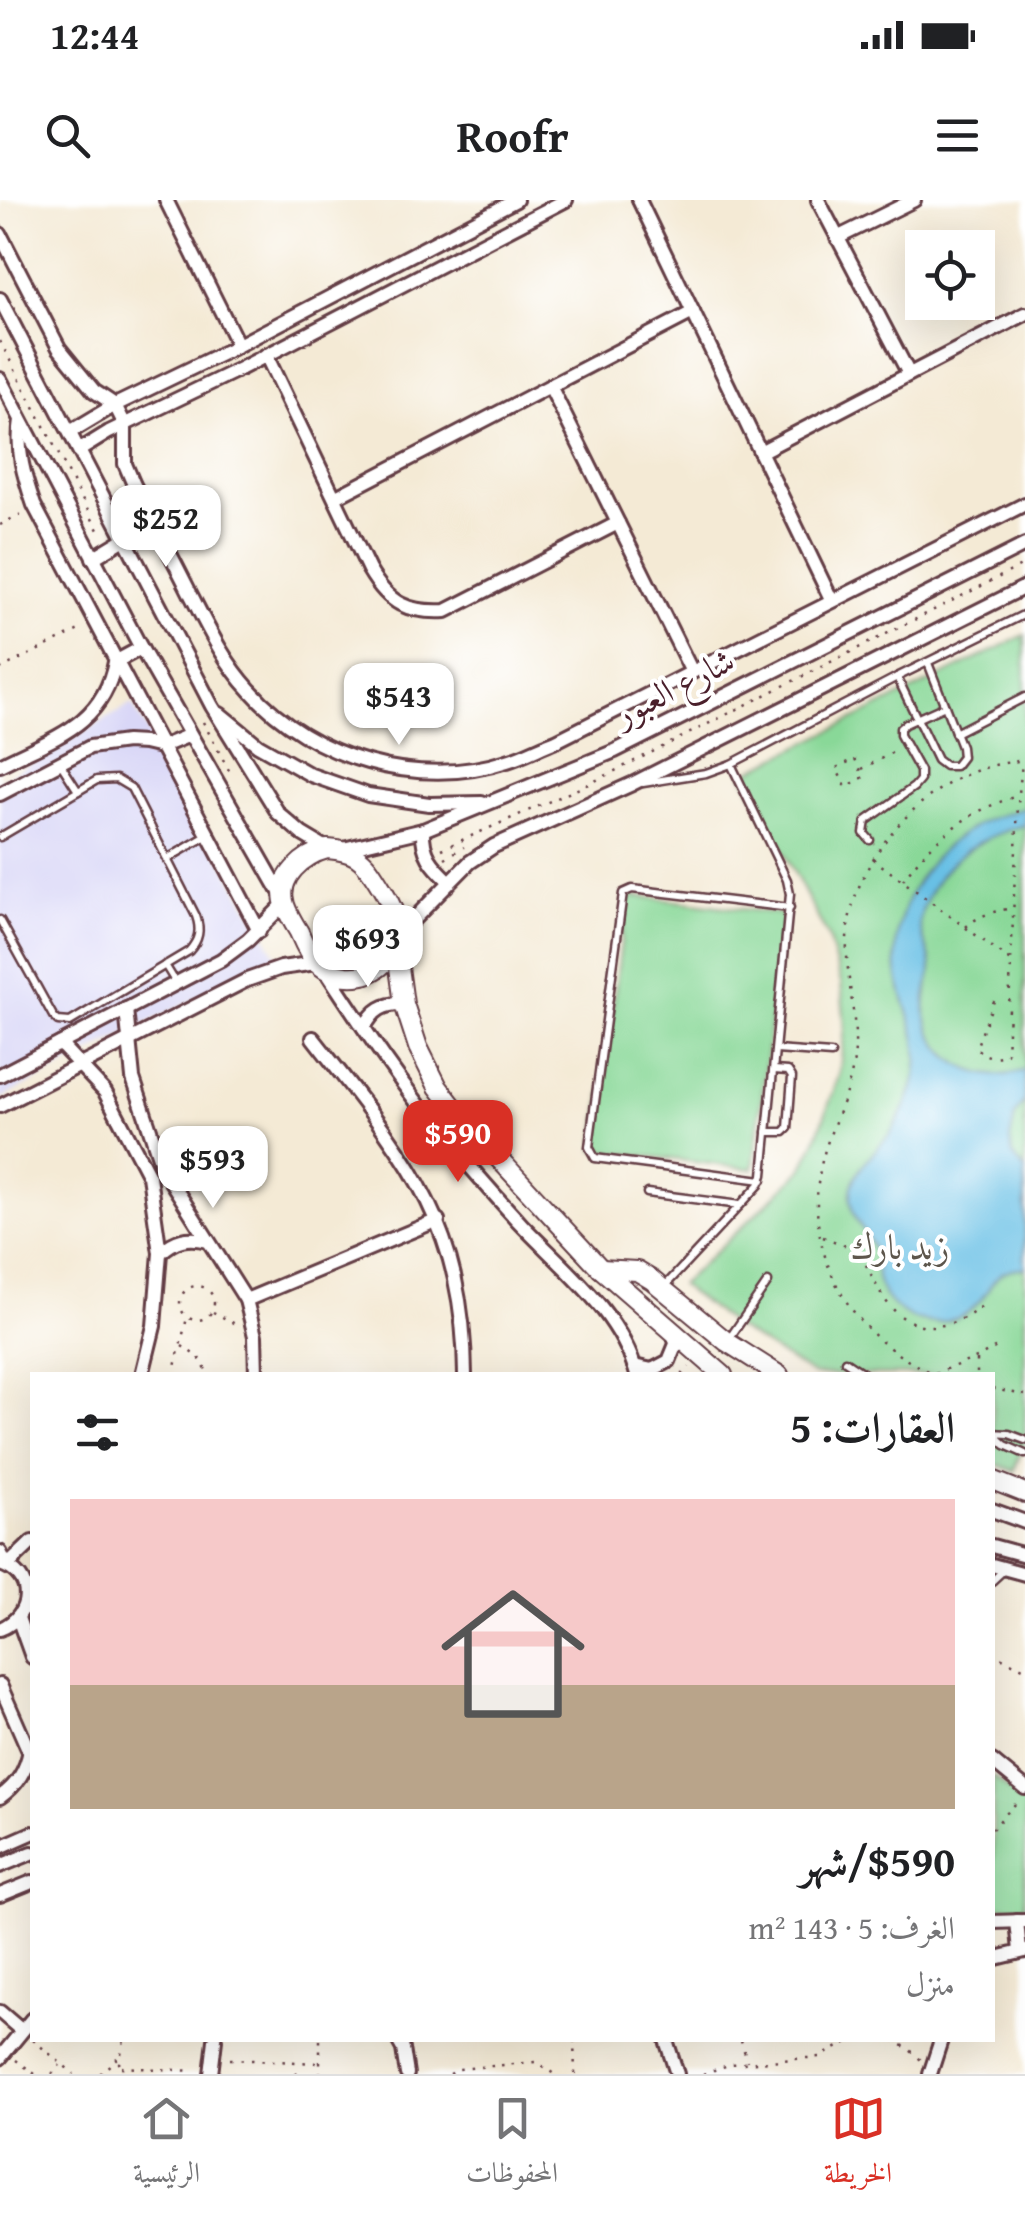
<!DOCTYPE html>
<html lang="ar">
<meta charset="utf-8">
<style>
body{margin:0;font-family:"Gentium Book Plus",Amiri,serif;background:#f2f2f2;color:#202124;direction:rtl;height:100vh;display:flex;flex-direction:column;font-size:38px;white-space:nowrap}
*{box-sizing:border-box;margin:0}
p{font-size:32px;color:#757577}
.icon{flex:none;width:55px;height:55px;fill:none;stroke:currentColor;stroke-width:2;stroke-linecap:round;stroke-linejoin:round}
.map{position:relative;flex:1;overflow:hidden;direction:ltr}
.side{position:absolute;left:30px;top:1172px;width:965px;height:670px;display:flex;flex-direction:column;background:#fff;border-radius:0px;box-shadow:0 10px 40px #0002;direction:rtl}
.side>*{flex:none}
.buttons{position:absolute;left:905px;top:30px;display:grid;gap:20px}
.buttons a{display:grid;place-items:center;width:90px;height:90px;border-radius:0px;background:#fff;box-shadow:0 10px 40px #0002;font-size:50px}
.price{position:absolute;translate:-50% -85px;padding:0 22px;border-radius:20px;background:#fff;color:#222;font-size:32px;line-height:65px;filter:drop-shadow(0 2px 5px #0008)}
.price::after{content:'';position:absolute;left:50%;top:60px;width:30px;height:22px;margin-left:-15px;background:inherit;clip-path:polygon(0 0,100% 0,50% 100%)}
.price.current{background:#d93025;color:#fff}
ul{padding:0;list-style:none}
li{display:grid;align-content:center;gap:20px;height:530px;padding:0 40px}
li+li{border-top:2px solid #e0e0e0}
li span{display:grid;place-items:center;height:310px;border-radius:0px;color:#555}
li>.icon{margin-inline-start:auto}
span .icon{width:180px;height:180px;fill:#fffc;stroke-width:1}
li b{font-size:42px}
h2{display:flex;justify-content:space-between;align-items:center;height:120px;padding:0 40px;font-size:42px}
.status{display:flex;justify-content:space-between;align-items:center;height:70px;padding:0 50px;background:#fff;direction:ltr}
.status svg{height:28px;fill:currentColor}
header{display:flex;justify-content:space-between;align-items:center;height:130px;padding:0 40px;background:#fff;font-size:45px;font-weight:600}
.dock{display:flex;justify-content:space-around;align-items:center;height:140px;border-top:2px solid #e0e0e0;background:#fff;font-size:28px;color:#757577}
.dock a{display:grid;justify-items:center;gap:5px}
.dock .current{color:#d93025}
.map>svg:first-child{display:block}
.built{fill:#d9d7f7}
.green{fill:#89d898;stroke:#6a7c62;stroke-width:2.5}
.water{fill:#68c0e5;stroke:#597088;stroke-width:2.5}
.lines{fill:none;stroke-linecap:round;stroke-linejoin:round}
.lane-casing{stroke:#643d44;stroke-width:11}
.street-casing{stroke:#643d44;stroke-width:18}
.secondary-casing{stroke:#643d44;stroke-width:22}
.path{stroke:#643d44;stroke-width:2.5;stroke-dasharray:2.5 8;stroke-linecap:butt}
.lane{stroke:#fff;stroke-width:6}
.street{stroke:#fff;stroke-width:12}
.secondary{stroke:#fff;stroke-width:18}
.labels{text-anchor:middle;stroke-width:8;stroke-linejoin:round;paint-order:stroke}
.street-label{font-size:35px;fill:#4a1f2b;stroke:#fff}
.park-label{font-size:35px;fill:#5d564c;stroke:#fff}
</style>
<div class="status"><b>12:44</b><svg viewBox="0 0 49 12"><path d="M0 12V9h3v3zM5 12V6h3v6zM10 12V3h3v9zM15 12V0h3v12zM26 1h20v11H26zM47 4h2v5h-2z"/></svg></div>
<header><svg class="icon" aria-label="menu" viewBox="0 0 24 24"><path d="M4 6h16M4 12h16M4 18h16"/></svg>Roofr<svg class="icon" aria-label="search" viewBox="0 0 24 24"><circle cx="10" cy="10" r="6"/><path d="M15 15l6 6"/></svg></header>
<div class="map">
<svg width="1025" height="1874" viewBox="0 0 1025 1874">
<rect width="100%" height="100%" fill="#fff"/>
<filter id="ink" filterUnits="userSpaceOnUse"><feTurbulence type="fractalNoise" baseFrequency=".01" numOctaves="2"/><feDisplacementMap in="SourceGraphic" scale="20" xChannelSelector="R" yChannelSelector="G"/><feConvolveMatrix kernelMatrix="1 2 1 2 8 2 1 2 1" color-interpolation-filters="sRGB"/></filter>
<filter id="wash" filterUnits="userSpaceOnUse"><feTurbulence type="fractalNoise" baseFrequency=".0048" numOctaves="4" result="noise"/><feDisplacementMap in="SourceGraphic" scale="40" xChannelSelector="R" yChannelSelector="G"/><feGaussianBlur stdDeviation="2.25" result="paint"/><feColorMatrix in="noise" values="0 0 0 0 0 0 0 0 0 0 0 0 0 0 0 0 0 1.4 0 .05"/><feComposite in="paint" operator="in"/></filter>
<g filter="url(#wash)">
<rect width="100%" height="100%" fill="#f4ead5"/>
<!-- built -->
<polygon class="built" points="132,504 281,764 250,770 0,899 0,581"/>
<!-- green -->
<g class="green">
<polygon points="1025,435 1025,1239 1014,1271 993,1263 992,1175 814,1175 737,1128 680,1085 792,980 802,969 815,943 839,876 845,829 841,782 828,737 743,574"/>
<polygon points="627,695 784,714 753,969 595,950"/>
<polygon points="993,1576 1025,1603 1025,1706 993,1707"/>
</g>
<!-- water -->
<path class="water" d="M1025 608V625C984 636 948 655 929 695 924 704 920 714 920 724 921 740 932 753 931 769 930 785 923 798 926 815 934 861 982 887 1025 870V900L1015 915 1010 940 1013 956 1025 970V1068C995 1068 995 1082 980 1101 963 1122 934 1128 910 1117 895 1110 881 1095 877 1078 876 1070 877 1063 875 1055 871 1034 852 1023 851 1001 848 971 876 953 892 931 903 914 912 895 916 875 923 834 903 809 897 772 889 713 925 654 975 626 990 617 1008 613 1025 608Z"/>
</g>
<g filter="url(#ink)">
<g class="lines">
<defs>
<g id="lane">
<polyline points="897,477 937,560 945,566 955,566 962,557 961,547 928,463"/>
<polyline points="955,533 1025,497"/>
<polyline points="60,563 78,591"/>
<polyline points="643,583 706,573 731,564 897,477 1025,414"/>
<path d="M0 637 97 580 116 579 131 588 196 716C201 730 199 740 189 751L70 822 58 821 53 816 0 720"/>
<polyline points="870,640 864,633 866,621 914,587 920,580 920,571 900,535 900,528 905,524 945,506"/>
<polyline points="167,659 208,635"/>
<polyline points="165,765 176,783"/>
<polyline points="776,850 831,854"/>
<polyline points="767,932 784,932 788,928 792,877 788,871 774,870"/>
<polyline points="762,980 595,958 589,947 623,693 632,689 790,708"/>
<polyline points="647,993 740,1005"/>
<polyline points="664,1087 759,985 763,975 790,694 787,680 731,564"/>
<polyline points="729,1139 768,1082"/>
<polyline points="845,1161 866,1175"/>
<polyline points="992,1233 1005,1245 1025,1254"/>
<polyline points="992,1233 1009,1234 1025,1240"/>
<polyline points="992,1381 1006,1368"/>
</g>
<g id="street">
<polyline points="166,0 238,145"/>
<polyline points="639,0 832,401"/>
<polyline points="818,0 909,174"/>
<path d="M0 34 59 148 94 191 115 205 125 225V264L134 285C153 321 172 357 190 393 207 426 224 462 250 490 311 559 419 590 507 561 524 556 540 547 556 541L1025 304"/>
<polyline points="837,38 914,0"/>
<polyline points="0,99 212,506 278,613 302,634 327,649"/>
<path d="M266 155 369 370C389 404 407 413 446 411L618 323"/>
<polyline points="0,179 141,448 284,699"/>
<polyline points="550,186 692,472"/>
<path d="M21 220C16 251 24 276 34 305L259 731"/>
<polyline points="70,232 115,205 227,151 516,0"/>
<polyline points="80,250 109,232 238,170 566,0"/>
<polyline points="760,252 1025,114"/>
<polyline points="336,297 693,112"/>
<polyline points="93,358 126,338"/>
<polyline points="220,514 258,545 311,575 368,595 429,604 482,603"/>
<path d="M0 565C52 538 103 526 115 462L141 448"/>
<polyline points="0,594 90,547 126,542 144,543 161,547 190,535"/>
<path d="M423 630C422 654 432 665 449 681"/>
<polyline points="339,650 423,630 615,551 1025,345"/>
<polyline points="398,735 470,662 494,646 632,584 1025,387"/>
<path d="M326 771C364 829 402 886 446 939 471 968 496 997 522 1025 565 1070 620 1112 637 1175"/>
<polyline points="126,809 133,878 163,969 246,1100 255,1136 256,1175"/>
<path d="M364 828C373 810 384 803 404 804"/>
<path d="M313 838C403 953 464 1020 465 1175"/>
<polyline points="60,844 105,892 149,976 160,1053 154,1126 142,1175"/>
<polyline points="0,875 221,760 248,740 284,704"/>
<polyline points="0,906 247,780 281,768 316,763"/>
<path d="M160 1053C175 1039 188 1036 208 1041"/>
<polyline points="246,1100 438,1020"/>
<polyline points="634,1166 652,1170 669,1161 676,1144 674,1135"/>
<polyline points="992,1310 1025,1322"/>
<polyline points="992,1346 1025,1355"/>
<polyline points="0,1352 7,1366 32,1342"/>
<path d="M0 1364C36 1375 33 1416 0 1429"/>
<polyline points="992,1365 1025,1374"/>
<polyline points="18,1418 32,1457"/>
<polyline points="0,1485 32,1558"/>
<polyline points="992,1561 1025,1588"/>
<path d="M0 1597C17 1585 26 1571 30 1550"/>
<polyline points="0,1647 32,1633"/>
<polyline points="0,1666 32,1653"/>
<polyline points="0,1695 32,1682"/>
<polyline points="1017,1721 1020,1751"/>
<polyline points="992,1722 1025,1721"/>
<polyline points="992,1759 1025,1751"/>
<polyline points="0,1812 21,1830"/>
<polyline points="398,1840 403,1849 407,1874"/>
<polyline points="666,1840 677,1874"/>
<polyline points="0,1858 32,1819"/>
<polyline points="211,1874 215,1840"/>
<polyline points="930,1874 941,1840"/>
</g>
<g id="secondary">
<path d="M327 649C337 650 348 651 357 657 368 664 374 676 381 687 396 711 408 740 383 764 364 782 331 780 314 759 307 752 303 741 299 732 294 724 288 714 285 705 276 677 304 655 327 649Z"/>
<polyline points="396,745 404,804 418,847 438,887 465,922 601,1069 723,1175"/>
<polyline points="601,1069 637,1071 652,1080 727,1142 779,1175"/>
<polyline points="992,1280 1025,1293"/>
</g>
</defs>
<!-- lane casing -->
<use href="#lane" class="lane-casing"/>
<!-- street casing -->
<use href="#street" class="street-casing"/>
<!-- secondary casing -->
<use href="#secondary" class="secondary-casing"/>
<!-- path -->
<g class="path">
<polyline points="0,141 99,332"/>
<polyline points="0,325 21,314"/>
<polyline points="0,469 83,428"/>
<polyline points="203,522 232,576"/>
<polygon points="855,559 864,577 846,587 836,568"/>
<polyline points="862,569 895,551"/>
<polyline points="442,649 591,583 1025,364"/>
<polyline points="445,658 464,647"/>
<polyline points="873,659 1011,761"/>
<path d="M903 680C933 638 968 611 1017 596"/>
<path d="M966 727C980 714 995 711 1014 708"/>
<path d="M994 801 976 848C986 857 994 859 1007 854L1018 604 1022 562"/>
<path d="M823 1037C835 1042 849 1045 858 1054 870 1067 875 1087 886 1101 911 1136 952 1131 982 1106"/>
<circle cx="197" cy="1103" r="17"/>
<polyline points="213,1112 237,1125"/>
<polyline points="182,1146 199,1158 209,1175"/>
<polyline points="977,1160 977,1175"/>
<polyline points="935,1173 977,1158 1000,1145"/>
<polyline points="173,1175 187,1118"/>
<polyline points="682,1175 689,1167"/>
<path d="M937 1175C852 1141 800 1053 822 961 830 927 849 896 854 860 859 819 845 780 847 739 850 665 917 586 988 567 1000 563 1013 562 1025 560"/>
<polyline points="992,1189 1025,1195"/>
<polyline points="992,1453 1025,1469"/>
<polyline points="992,1629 1017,1602"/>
<polyline points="33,1840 74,1874"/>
<polyline points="574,1840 575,1874"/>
<polyline points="741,1840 747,1861"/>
<polyline points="893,1840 909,1849 921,1860"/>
<polyline points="230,1859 319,1863"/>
<polyline points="16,1860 35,1874"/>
<polyline points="121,1867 194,1871"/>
<polyline points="52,1874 60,1865"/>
<polyline points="100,1874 119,1856"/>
<polyline points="123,1874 119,1863 124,1840"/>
<polyline points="296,1874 298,1865"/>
<polyline points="320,1874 320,1840"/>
<polyline points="450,1874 459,1869 536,1862 554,1874"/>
<polyline points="703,1874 731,1864 820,1857 851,1840"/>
</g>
<!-- lane -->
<use href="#lane" class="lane"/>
<!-- street -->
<use href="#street" class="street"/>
<!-- secondary -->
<use href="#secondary" class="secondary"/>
</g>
</g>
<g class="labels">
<!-- street labels -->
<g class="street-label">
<text transform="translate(674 487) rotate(-27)" y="12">شارع العبور</text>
</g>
<!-- park labels -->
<g class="park-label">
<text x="900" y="1059">زيد بارك</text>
</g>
</g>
</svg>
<div class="buttons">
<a><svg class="icon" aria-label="locate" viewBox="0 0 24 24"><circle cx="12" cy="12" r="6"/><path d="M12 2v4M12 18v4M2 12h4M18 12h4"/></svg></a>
</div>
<b class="price" style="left:166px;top:370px">$252</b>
<b class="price" style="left:399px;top:548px">$543</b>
<b class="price" style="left:368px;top:790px">$693</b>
<b class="price current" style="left:458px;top:985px">$590</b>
<b class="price" style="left:213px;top:1011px">$593</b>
<section class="side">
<h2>العقارات: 5<svg class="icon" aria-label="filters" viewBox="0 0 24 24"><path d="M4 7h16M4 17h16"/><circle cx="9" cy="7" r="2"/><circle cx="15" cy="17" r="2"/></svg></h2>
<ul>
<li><span style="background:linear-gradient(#f6c9c9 60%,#b9a48a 0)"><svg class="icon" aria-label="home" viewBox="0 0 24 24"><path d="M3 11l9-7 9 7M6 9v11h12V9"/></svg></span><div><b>$590/شهر</b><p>الغرف: 5 · 143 m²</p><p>منزل</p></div></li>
</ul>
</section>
</div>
<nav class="dock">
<a class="current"><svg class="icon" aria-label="map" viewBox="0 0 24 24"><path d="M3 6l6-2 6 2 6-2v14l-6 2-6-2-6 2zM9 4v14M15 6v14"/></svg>الخريطة</a>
<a><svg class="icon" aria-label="saved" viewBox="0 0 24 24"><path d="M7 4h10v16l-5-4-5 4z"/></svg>المحفوظات</a>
<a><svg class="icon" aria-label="home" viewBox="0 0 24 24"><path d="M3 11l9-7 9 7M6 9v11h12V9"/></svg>الرئيسية</a>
</nav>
